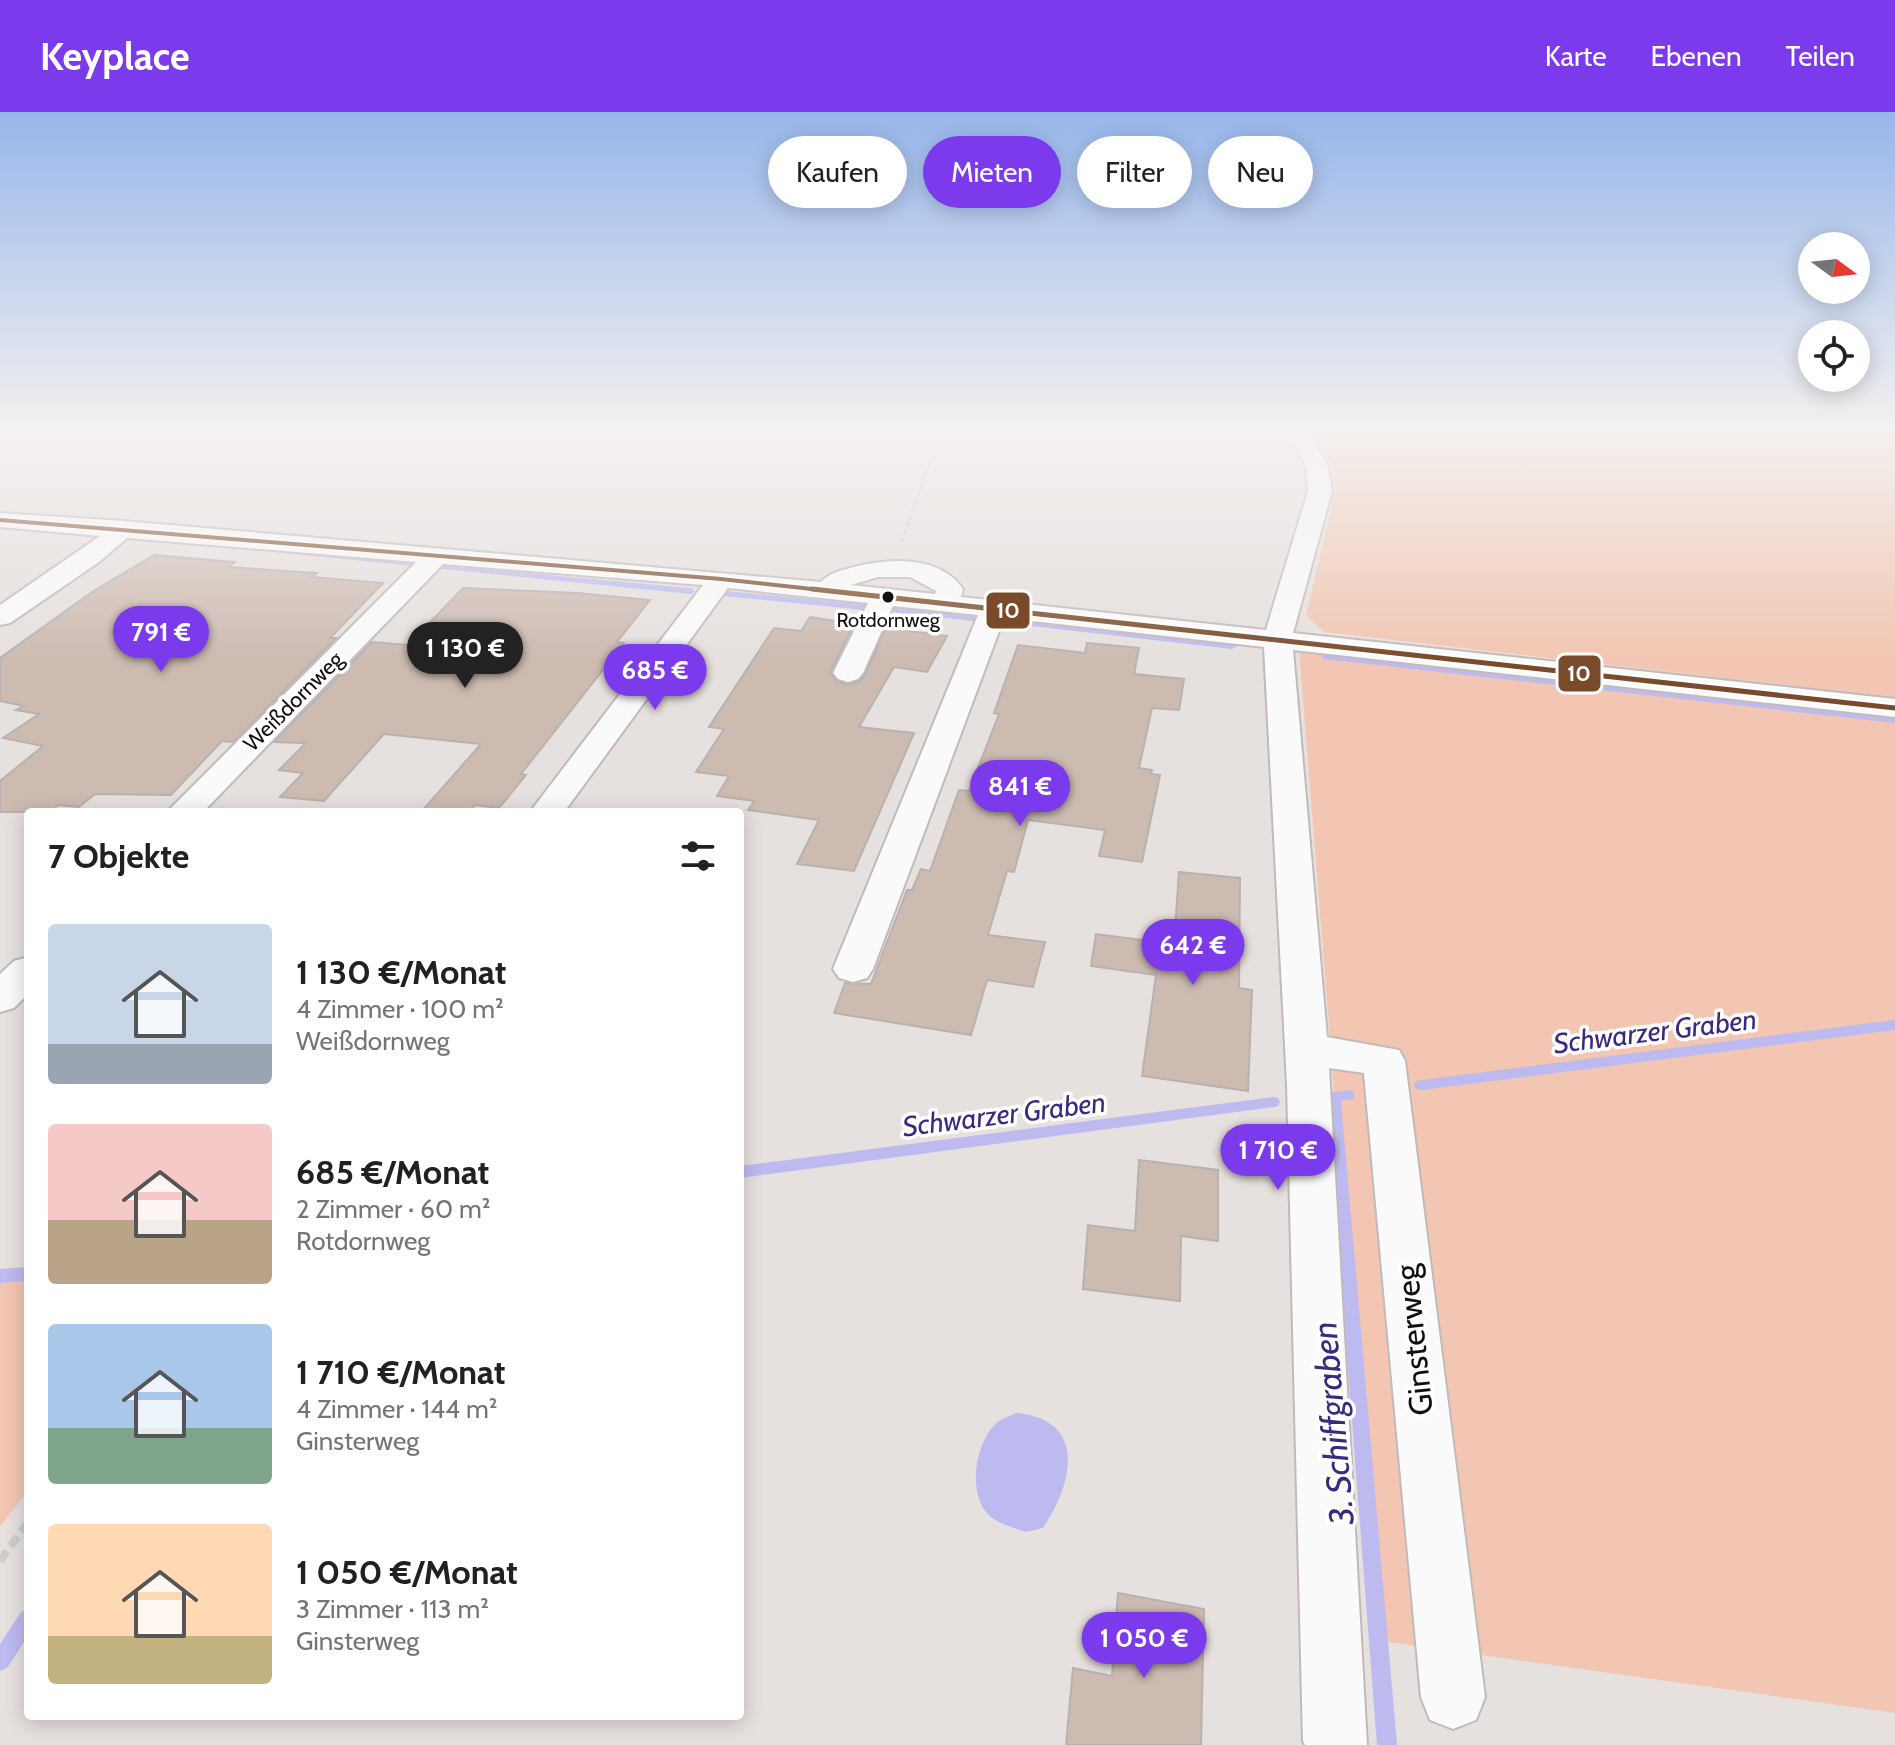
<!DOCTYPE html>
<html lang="de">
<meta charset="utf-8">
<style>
body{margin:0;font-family:Cabin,sans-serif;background:#f6f6f6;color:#202124;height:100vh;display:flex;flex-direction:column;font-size:30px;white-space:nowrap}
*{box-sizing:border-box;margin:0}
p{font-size:26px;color:#757577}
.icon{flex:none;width:44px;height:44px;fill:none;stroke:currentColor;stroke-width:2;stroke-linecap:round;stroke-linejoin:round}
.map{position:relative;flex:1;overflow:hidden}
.drawer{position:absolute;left:24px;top:696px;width:720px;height:912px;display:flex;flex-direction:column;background:#fff;border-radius:8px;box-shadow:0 4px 20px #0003}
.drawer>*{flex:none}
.top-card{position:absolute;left:768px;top:24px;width:760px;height:72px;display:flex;gap:16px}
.needle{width:52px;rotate:105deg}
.controls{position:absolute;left:1798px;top:120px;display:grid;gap:16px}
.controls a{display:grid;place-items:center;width:72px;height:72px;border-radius:50%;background:#fff;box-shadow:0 4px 20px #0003;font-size:40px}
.price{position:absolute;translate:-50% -68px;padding:0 18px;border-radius:28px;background:#7c3aed;color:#fff;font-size:26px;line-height:52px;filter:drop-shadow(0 2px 4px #0008)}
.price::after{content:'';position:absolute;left:50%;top:48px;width:24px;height:18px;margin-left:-12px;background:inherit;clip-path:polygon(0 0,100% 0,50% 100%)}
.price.selected{background:#222;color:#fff}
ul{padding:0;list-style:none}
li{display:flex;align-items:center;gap:24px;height:200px;padding:0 24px}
li span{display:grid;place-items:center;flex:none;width:224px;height:160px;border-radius:8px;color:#555}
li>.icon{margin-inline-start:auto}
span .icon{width:96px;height:96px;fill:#fffc;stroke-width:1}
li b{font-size:34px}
h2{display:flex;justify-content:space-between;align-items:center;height:96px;padding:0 24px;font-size:34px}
.chip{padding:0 28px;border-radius:36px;background:#fff;box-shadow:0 4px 20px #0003;font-size:28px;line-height:72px}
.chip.selected{background:#7c3aed;color:#fff}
header{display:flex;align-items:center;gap:48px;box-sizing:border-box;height:112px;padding:0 40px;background:#7c3aed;color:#fff}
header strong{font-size:38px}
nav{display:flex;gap:44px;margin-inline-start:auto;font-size:28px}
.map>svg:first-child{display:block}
.green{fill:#f2c6b2}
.water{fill:#bdbaf0}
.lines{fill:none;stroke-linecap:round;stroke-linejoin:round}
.stream{fill:#bdbaf0;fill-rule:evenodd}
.building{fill:#cdbbb2;stroke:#b7b2b0;stroke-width:2}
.minor-casing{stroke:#c0bbba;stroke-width:4}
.path-far1{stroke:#cfcdcc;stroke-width:3;stroke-dasharray:5 3;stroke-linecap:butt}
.path{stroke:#cfcdcc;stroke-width:8;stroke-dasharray:12 6;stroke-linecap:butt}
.minor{fill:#fbfafa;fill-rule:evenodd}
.bus-1-far1-casing{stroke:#fff;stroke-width:8}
.bus-1-casing{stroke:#fff;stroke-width:10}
.bus-1-far1{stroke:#7a4b2a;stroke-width:4}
.bus-1{stroke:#7a4b2a;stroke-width:5}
.bus-dot{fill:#130f0d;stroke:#fff;stroke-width:3}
.labels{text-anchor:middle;stroke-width:7;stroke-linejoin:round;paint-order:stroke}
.far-bus-label{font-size:20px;fill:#130f0d;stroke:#fff}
.far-street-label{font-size:22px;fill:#130f0d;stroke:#fff}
.water-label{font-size:28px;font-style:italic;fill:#392a81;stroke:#fff}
.near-street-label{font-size:32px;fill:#130f0d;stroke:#fff}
.near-water-label{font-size:34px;font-style:italic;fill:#392a81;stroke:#fff}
.line-badge{stroke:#fff;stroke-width:3}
.badge-label{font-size:22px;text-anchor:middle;font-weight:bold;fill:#fff}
</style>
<header>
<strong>Keyplace</strong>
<nav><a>Karte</a><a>Ebenen</a><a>Teilen</a></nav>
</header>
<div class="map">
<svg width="1895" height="1633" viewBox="0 0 1895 1633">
<rect width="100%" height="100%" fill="#e6e0de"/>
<!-- green -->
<g class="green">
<polygon points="1313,318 1895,318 1895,586 1324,520 1306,503 1336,376 1334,356"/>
<polygon points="1299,537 1895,609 1895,1601 1453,1539 1388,948 1331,938"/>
<polygon points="1331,943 1381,950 1442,1538 1376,1528"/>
<polygon points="28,1169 28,1378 0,1415 0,1171"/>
</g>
<!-- water -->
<path class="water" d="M1016 1301C1088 1307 1073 1372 1043 1416L1026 1420C1014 1416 995 1411 987 1401 967 1379 976 1326 999 1309 1004 1306 1011 1303 1016 1301Z"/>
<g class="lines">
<!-- stream -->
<g class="stream">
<polygon points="290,438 415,450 419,452 415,454 293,442 290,442"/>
<polygon points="439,453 691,476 695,479 691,482 442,457 439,457"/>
<polygon points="726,479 864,492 868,495 864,498 723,484 723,480"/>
<polygon points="894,495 973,503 977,506 973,509 891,500 891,496"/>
<polygon points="1008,506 1232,531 1237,534 1232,537 1005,511 1004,509"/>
<polygon points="1327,542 1895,605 1895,611 1324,547 1322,545"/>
<polygon points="1895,908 1895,918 1421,978 1416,977 1414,973 1416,969 1421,968"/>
<polygon points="1348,978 1353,979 1355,983 1353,987 1341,989 1397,1633 1377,1633 1327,985 1329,981"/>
<polygon points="1273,985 1278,986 1280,990 1278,994 1273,995 740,1066 740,1054"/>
<polygon points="28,1155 28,1169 0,1171 0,1157"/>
<polygon points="28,1497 28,1524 7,1556 0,1559 0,1532 21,1500"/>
</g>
</g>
<!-- building -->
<g class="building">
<polygon points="154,443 235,450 229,455 317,461 312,465 383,471 330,526 336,526 233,630 222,629 171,683 95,682 79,695 58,693 50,700 0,700 0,669 43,634 3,626 39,602 16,598 24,594 0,589 0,546 92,480"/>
<polygon points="463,476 577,481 650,488 617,530 624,531 521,662 526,663 499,696 475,693 469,700 421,700 481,632 384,622 324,689 280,685 303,661 279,658 306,631 274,630 372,530 408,533"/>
<polygon points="810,505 854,512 830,560 836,569 847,573 859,570 865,563 886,516 947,524 927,560 894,555 859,615 914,621 854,759 797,752 819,708 748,698 754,689 717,684 729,664 696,660 724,617 709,615 774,516 801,519"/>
<polygon points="1087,531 1139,536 1134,562 1184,567 1179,598 1152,596 1139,656 1152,658 1151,662 1160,663 1142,750 1099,744 1105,718 1028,708 1014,760 1007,759 988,823 1045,830 1033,875 987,868 971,923 834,901 845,871 871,872 907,778 912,778 921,757 930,759 959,678 969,679 999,602 994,601 1018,533 1085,541"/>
<polygon points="1179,760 1240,766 1239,876 1252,878 1248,979 1142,964 1156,863 1091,854 1096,822 1174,832"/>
<polygon points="1139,1048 1218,1058 1218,1129 1181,1124 1180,1189 1083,1177 1088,1113 1135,1119"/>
<polygon points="1118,1481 1204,1497 1201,1633 1066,1633 1073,1556 1112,1564"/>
</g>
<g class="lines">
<defs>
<g id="minor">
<path d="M1288 318H1309L1328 355 1332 379 1293 521 1895 587V605L1293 538 1327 925 1399 938 1405 949 1485 1585 1476 1608 1453 1617 1430 1608 1421 1585 1364 961 1329 956 1367 1633H1305L1303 1629 1287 972 1264 535 1004 506 873 857 867 866 853 870 839 866 833 857 978 503 893 494 863 561 858 567 848 570 838 567 833 561 868 491 728 476 564 700H530L703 473 443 452 203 700H167L416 450 127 426 99 450 10 511 0 513V493L100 424 0 415V401L124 409 821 470C828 462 839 459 850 456 886 446 939 442 963 477L961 485 1266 518 1308 379 1306 355ZM878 465H910L936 479 935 482 851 473Z"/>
<polygon points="28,845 28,882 14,896 0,900 0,862 14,849"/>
</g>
</defs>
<!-- minor casing -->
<use href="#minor" class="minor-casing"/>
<!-- path-far1 -->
<polyline class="path-far1" points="901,430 942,318"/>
<!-- path -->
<polyline class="path" points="0,1449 28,1410"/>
<!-- minor -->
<use href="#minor" class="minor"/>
<defs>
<polyline id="bus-1-far1" points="0,408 721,467 830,479"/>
<polyline id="bus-1" points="812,477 1895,596"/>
</defs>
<!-- bus-1-far1 casing -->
<use href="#bus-1-far1" class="bus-1-far1-casing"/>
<!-- bus-1 casing -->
<use href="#bus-1" class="bus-1-casing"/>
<!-- bus-1-far1 -->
<use href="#bus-1-far1" class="bus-1-far1"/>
<!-- bus-1 -->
<use href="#bus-1" class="bus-1"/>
</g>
<!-- sky -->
<linearGradient id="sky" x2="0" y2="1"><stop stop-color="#97b6eb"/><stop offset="0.58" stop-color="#f4f1f0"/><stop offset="1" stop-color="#f4f1f0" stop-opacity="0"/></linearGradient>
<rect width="1895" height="547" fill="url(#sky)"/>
<!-- markers -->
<circle class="bus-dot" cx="888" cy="485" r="7"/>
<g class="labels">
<!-- far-bus labels -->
<g class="far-bus-label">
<text x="888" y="515">Rotdornweg</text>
</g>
<!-- far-street labels -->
<g class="far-street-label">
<text transform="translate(293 589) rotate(-45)" y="8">Weißdornweg</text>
</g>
<!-- water labels -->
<g class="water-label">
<text transform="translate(1655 919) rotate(-7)" y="10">Schwarzer Graben</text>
<text transform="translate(1004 1002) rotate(-7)" y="10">Schwarzer Graben</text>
</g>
<!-- near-street labels -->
<g class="near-street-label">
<text transform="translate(1414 1228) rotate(-96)" y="11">Ginsterweg</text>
</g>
<!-- near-water labels -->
<g class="near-water-label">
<text transform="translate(1333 1311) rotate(-95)" y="12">3. Schiffgraben</text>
</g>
</g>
<g class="line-badge">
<rect x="985" y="479" width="46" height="39" rx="8" fill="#7a4b2a"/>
<rect x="1557" y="542" width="45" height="39" rx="8" fill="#7a4b2a"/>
</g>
<g class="badge-label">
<text x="1008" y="506">10</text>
<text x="1579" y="569">10</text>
</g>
</svg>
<div class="controls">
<a><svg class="needle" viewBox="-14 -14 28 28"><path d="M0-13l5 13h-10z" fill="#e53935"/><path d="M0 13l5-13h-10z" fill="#757577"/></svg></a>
<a><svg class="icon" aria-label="locate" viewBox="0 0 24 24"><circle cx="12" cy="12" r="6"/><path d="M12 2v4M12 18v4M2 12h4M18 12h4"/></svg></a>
</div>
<b class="price" style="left:161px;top:562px">791 €</b>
<b class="price selected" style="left:465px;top:578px">1 130 €</b>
<b class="price" style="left:655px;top:600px">685 €</b>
<b class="price" style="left:1020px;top:716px">841 €</b>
<b class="price" style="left:1193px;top:875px">642 €</b>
<b class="price" style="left:1278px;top:1080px">1 710 €</b>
<b class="price" style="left:1144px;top:1568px">1 050 €</b>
<div class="top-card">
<a class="chip">Kaufen</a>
<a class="chip selected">Mieten</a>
<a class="chip">Filter</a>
<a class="chip">Neu</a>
</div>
<section class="drawer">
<h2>7 Objekte<svg class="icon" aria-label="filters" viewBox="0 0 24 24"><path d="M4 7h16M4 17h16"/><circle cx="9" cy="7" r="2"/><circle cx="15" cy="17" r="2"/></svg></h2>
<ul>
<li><span style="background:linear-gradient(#c9d6e8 75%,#9aa5b1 0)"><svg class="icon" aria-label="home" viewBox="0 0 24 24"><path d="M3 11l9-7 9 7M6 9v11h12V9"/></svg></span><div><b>1 130 €/Monat</b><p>4 Zimmer · 100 m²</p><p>Weißdornweg</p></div></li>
<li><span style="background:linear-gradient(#f6c9c9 60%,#b9a48a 0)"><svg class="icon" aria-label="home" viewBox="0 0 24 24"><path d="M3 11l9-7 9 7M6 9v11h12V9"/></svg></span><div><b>685 €/Monat</b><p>2 Zimmer · 60 m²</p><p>Rotdornweg</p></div></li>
<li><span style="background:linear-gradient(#a9c7e8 65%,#7fa58c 0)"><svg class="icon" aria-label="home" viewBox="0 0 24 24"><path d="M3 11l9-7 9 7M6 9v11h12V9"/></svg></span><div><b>1 710 €/Monat</b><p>4 Zimmer · 144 m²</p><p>Ginsterweg</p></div></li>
<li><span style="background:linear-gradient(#ffd9b3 70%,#c2b280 0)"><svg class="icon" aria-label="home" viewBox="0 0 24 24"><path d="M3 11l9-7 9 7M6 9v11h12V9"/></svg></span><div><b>1 050 €/Monat</b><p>3 Zimmer · 113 m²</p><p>Ginsterweg</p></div></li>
</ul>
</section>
</div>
